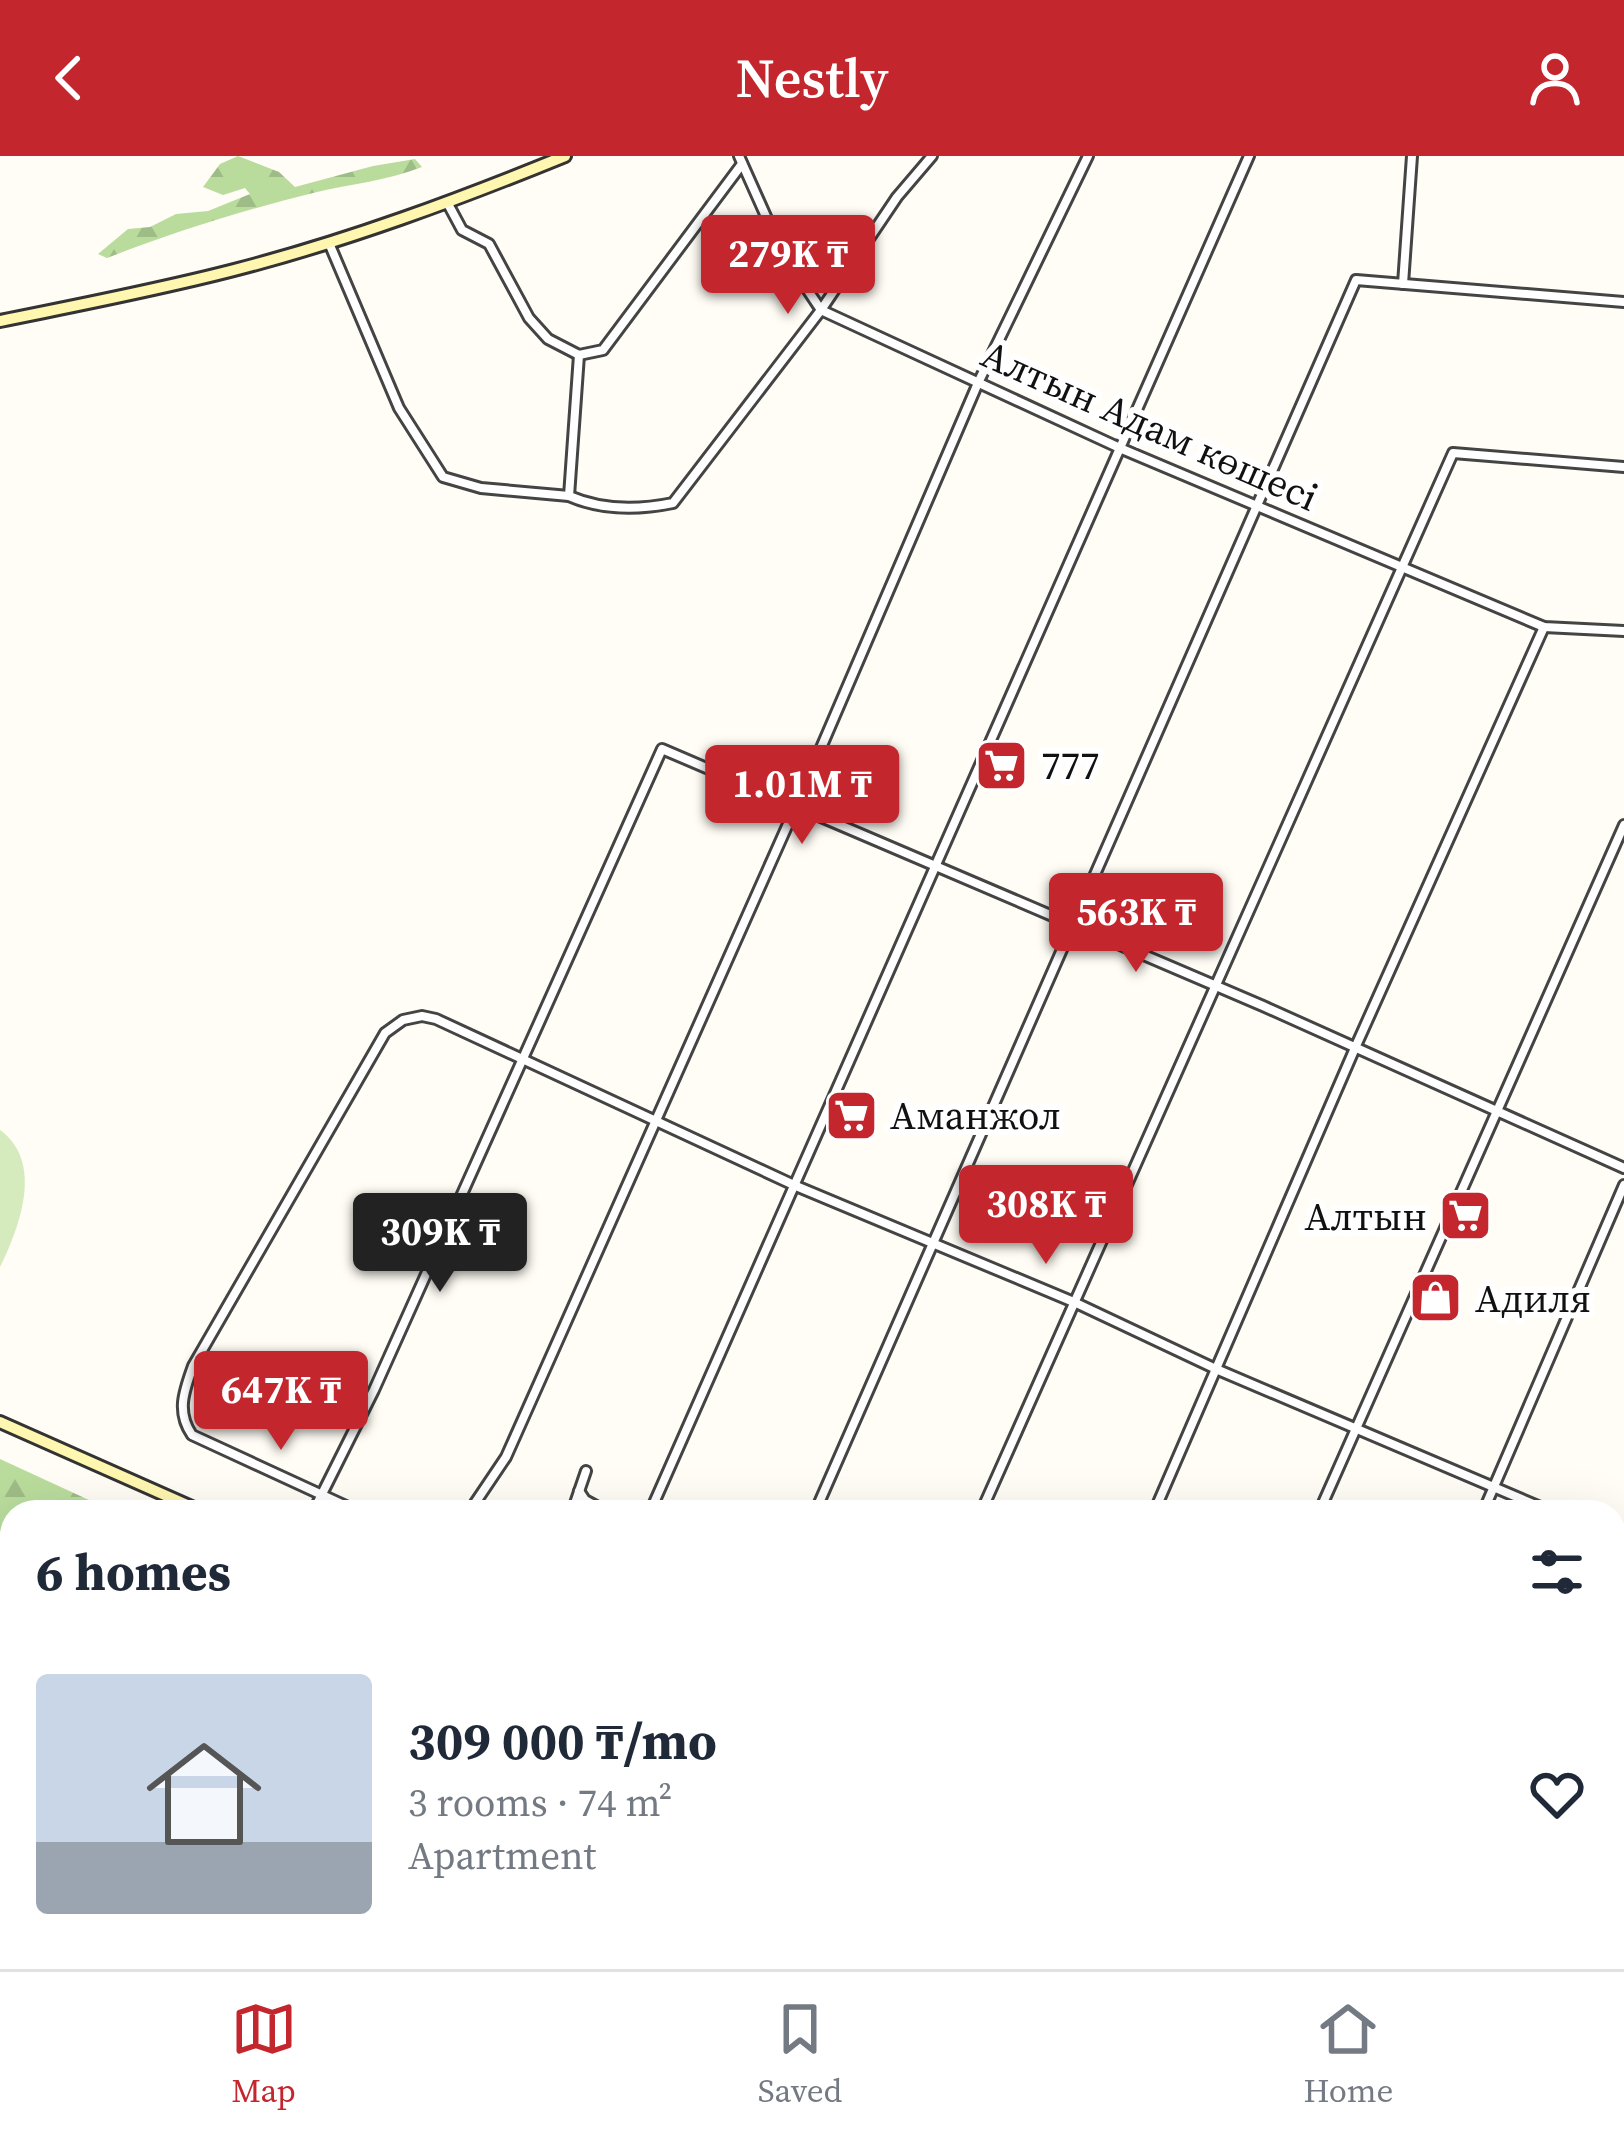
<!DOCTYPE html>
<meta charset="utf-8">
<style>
body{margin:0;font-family:"Source Serif 4",serif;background:#f2f2f3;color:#1f2937;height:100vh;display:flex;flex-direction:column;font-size:45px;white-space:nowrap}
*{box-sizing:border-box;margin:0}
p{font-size:39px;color:#747a83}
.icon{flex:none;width:66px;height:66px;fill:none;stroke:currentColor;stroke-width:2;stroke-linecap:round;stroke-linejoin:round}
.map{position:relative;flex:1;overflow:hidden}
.panel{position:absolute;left:0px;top:1344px;width:1626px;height:471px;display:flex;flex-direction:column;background:#fff;border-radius:36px 36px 0 0;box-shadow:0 12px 48px #0002}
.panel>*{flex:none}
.price{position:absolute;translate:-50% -102px;padding:0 27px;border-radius:12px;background:#c4262e;color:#fff;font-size:39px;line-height:78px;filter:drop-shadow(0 3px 6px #0008)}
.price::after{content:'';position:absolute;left:50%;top:72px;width:36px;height:27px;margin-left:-18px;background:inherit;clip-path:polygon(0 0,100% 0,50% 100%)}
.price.current{background:#222;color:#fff}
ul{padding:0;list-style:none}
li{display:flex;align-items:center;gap:36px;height:300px;padding:0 36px}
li+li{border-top:3px solid #e0e1e3}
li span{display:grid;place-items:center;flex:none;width:336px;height:240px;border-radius:12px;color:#555}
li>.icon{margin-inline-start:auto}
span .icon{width:144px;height:144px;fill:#fffc;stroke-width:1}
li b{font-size:51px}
h2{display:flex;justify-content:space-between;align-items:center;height:144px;padding:0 36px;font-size:51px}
header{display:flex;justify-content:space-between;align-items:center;height:156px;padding:0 36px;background:#c4262e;color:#fff;font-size:54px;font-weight:600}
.tabs{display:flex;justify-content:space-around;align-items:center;height:168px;border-top:3px solid #e0e1e3;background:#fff;font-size:33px;color:#747a83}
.tabs a{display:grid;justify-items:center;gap:6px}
.tabs .current{color:#c4262e}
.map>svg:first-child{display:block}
.grass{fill:#d5ebbd}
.forest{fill:url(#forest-firs)}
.park{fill:url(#park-dots)}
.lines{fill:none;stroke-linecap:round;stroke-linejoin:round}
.street-casing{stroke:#444;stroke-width:14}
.secondary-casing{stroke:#333;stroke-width:16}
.street{stroke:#fff;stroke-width:8}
.secondary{stroke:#fff6b0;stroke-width:10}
.labels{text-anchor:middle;stroke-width:12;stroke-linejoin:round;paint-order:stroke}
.street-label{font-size:39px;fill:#111;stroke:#fff}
.poi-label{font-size:39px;fill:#111;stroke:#fff;text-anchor:start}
</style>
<header><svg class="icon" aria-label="back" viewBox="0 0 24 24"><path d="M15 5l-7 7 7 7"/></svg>Nestly<svg class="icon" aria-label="person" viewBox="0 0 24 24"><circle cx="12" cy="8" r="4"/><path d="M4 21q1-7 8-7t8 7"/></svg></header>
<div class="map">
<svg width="1624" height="1813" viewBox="0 0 1624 1813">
<defs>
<pattern id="forest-firs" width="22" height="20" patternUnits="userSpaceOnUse" patternTransform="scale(3)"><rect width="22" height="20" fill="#b9dc9c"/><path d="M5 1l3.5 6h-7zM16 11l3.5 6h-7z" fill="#9ebc85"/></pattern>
<pattern id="park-dots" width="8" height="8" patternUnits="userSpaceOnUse" patternTransform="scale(3)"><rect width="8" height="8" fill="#d5ebbd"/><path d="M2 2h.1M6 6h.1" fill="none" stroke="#b6c8a1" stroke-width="1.8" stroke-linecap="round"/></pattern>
</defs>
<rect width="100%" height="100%" fill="#fffdf5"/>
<!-- grass -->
<path class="grass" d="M0 974C44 1006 20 1070 0 1111Z"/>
<!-- forest -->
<g class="forest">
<path d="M238 0 279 16 295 31 373 10 415 3 422 11C386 25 350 28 313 37 244 54 174 76 107 102L98 98 128 73 150 71 176 58 208 55 250 38 245 32 223 39 203 31 220 8Z"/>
<polygon points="0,1303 115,1356 12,1356 12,1381 0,1375"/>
</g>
<!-- park -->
<polygon class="park" points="303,1803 699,1803 726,1813 298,1813"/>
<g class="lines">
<defs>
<g id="street">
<polyline points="739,0 781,94 821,154 1122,293 1544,471 1624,475"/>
<polyline points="447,46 462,74 489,88 529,162 548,183 579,199 603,194 742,8"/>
<polyline points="329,87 399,252 443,321 481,332 569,340"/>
<polyline points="1403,128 1412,0"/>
<path d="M579 199 569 340C601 354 639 354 673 347L821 154 897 41 932 0"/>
<polyline points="579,1335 585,1344 607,1356"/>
<polyline points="313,1356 374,1234 662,593 1263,850 1624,1012"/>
<path d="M359 1356 192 1279C176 1256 184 1235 193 1210L385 877 403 864 422 860 436 863 796 1030 1076 1147 1216 1213 1552 1356"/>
<polyline points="469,1356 506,1301 796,650 978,227 1088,0"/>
<polyline points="572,1356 586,1315"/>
<polyline points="650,1356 1249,0"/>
<polyline points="815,1356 1356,124 1624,146"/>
<polyline points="981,1356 1453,297 1624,311"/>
<polyline points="1154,1356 1355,892 1544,471"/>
<polyline points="1319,1356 1624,669"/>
<polyline points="1483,1356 1624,1029"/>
<polyline points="1614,1384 1624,1388"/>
<polyline points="1614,1554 1624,1558"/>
<polyline points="1614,1733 1624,1737"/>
</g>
<g id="secondary">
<path d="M0 165C78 149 157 134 234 114 347 85 457 44 565 0"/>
<polyline points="0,1266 203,1356"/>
<polyline points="1614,1450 1624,1427"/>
<polyline points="1263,1803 1284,1813"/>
<polyline points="1453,1813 1457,1803"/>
</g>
</defs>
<!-- street casing -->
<use href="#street" class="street-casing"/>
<!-- secondary casing -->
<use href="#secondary" class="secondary-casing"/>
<!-- street -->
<use href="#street" class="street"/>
<!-- secondary -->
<use href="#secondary" class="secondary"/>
</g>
<!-- icons -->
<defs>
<symbol id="supermarket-square" viewBox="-11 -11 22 22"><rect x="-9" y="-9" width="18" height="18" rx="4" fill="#c4262e" stroke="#fff"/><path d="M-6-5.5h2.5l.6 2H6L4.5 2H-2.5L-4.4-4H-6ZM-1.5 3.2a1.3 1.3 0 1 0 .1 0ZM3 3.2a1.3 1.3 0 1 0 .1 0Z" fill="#fff"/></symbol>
<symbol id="shop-square" viewBox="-11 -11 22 22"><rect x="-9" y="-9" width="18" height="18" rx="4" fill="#c4262e" stroke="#fff"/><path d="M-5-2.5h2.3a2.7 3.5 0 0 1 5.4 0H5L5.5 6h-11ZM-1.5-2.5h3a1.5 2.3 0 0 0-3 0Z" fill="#fff"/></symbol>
</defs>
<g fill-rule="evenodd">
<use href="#supermarket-square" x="972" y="580" width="59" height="59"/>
<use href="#supermarket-square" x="822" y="930" width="59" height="59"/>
<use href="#supermarket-square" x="1436" y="1030" width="59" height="59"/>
<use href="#shop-square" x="1406" y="1112" width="59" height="59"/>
</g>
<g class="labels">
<!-- street labels -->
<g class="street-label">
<text transform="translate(1150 269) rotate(24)" y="14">Алтын Адам көшесі</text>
</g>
<!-- poi labels -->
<g class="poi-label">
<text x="1041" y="623">777</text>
<text x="890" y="973">Аманжол</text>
<text x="1427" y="1074" text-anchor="end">Алтын</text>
<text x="1475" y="1156">Адиля</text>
</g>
</g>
</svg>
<b class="price" style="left:788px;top:161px">279K ₸</b>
<b class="price" style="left:802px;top:691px">1.01M ₸</b>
<b class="price" style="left:1136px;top:819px">563K ₸</b>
<b class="price" style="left:1046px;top:1111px">308K ₸</b>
<b class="price current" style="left:440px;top:1139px">309K ₸</b>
<b class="price" style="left:281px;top:1297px">647K ₸</b>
<section class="panel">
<h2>6 homes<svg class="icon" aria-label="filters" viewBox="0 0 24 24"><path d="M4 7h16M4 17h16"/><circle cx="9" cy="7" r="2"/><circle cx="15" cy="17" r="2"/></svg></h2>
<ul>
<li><span style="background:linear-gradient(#c9d6e8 70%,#9aa5b1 0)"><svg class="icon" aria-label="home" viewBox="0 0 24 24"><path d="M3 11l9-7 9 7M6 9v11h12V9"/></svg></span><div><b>309 000 ₸/mo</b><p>3 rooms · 74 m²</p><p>Apartment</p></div><svg class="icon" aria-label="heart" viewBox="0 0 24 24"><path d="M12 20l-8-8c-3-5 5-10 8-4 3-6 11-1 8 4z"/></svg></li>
</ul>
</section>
</div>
<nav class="tabs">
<a class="current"><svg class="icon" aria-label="map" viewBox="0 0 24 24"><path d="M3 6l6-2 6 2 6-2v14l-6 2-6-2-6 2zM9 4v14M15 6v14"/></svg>Map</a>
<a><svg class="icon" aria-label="saved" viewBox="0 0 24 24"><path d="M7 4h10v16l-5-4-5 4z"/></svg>Saved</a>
<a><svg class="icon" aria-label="home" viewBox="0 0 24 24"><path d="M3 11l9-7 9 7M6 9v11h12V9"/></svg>Home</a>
</nav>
